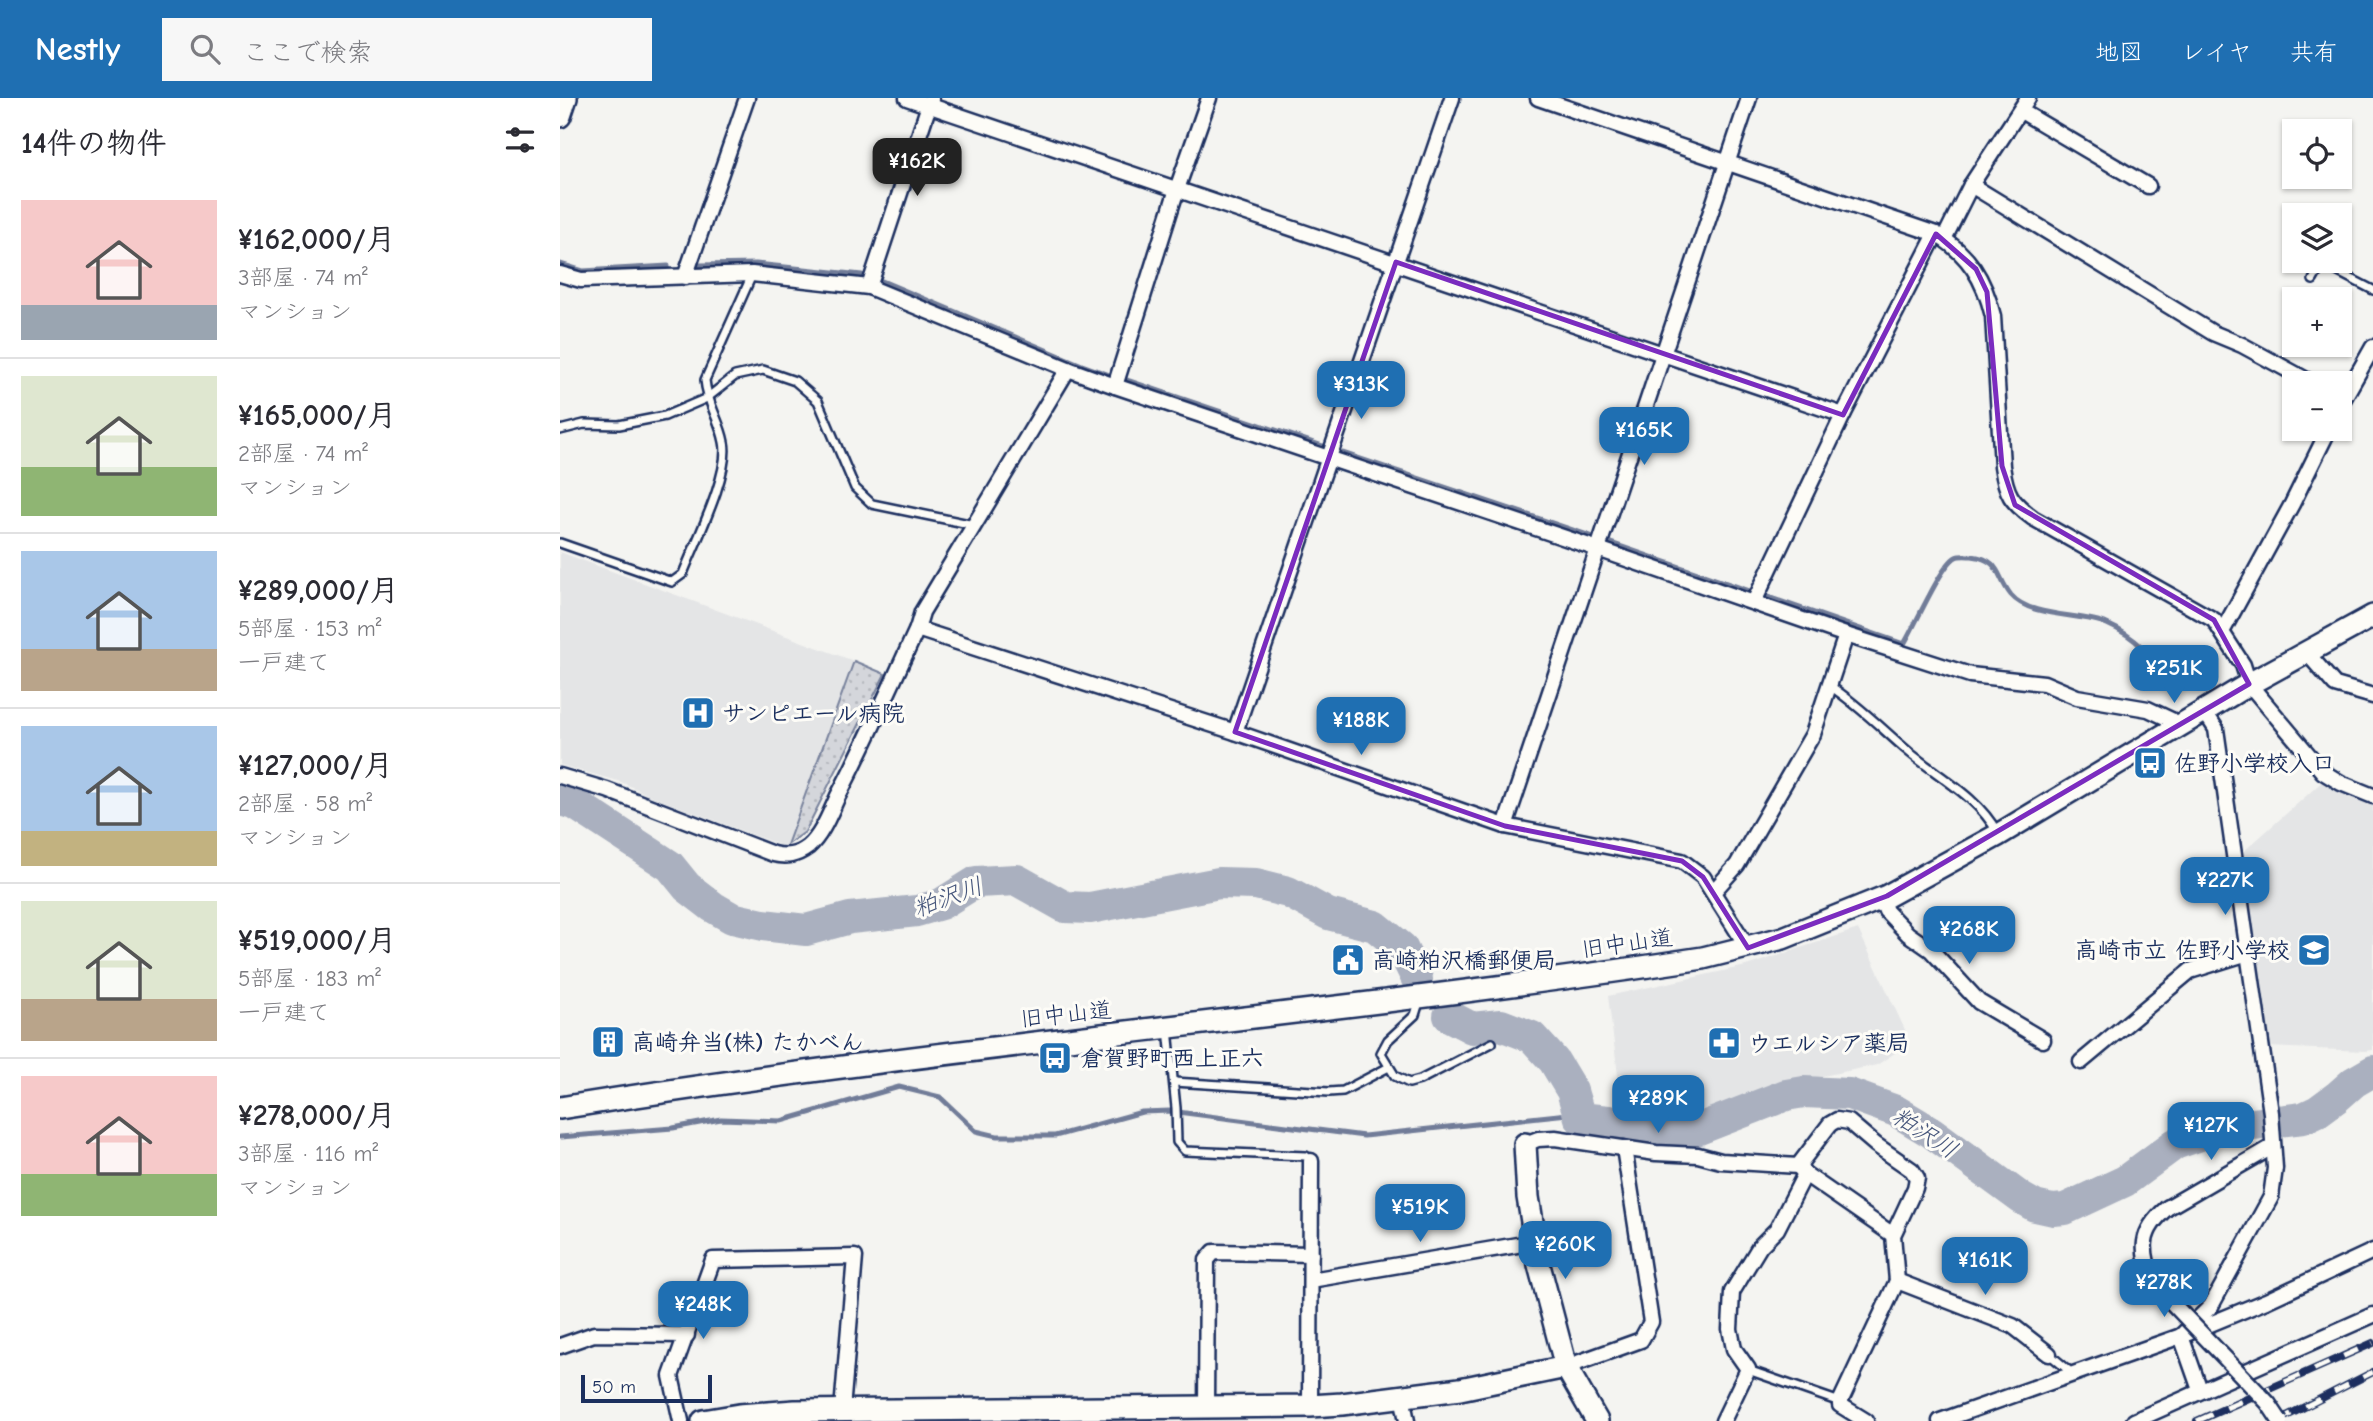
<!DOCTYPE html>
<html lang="ja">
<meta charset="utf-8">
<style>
body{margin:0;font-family:"Comic Neue","Klee One",sans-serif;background:#f7f7f7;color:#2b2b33;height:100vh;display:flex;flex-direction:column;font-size:26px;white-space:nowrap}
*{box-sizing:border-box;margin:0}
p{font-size:23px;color:#7c7c81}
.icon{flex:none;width:38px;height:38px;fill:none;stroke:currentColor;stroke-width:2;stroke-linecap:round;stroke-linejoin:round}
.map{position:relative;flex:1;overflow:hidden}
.panel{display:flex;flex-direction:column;background:#fff;width:560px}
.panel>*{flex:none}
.fabs{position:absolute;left:1722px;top:21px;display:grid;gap:14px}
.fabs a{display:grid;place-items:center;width:70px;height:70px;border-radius:0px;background:#fff;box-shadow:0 2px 5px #0004;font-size:35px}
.scale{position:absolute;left:21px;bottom:18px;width:131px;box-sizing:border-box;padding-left:7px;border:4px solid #1b2f5e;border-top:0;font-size:19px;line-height:24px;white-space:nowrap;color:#1b2f5e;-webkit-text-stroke:5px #fdfcf7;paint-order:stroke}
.price{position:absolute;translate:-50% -60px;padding:0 16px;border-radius:14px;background:#1f6fb2;color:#fff;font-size:23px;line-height:46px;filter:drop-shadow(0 2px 4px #0008)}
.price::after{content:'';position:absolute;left:50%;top:42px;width:21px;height:16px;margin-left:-10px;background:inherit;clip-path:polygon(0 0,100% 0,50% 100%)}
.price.current{background:#222;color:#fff}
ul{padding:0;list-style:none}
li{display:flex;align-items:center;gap:21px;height:175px;padding:0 21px}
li+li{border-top:2px solid #e1e1e2}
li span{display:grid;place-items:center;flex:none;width:196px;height:140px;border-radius:0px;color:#555}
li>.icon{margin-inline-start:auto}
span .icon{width:84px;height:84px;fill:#fffc;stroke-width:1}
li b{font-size:30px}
h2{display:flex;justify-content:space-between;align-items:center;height:84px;padding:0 21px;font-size:30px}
header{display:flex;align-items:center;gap:42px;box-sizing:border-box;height:98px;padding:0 35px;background:#1f6fb2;color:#fff}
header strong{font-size:33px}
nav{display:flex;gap:38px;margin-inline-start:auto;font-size:24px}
.search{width:490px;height:63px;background:#f7f7f7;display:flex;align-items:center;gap:18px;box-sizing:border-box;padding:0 24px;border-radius:0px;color:#7c7c81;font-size:26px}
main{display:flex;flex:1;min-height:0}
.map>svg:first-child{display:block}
.built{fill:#e4e5e6}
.grass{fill:url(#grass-dots);stroke:#78829c;stroke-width:2}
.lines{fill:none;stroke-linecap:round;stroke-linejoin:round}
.stream{stroke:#717c98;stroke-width:5}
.river{stroke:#aab0bf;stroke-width:32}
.lane-casing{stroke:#1b2f5e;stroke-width:12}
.street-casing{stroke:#1b2f5e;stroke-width:19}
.secondary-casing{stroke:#1b2f5e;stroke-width:26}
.lane{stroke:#fdfcf7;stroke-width:7}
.street{stroke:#fdfcf7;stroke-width:14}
.secondary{stroke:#fdfcf7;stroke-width:21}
.rail-casing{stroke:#1b2f5e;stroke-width:8}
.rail{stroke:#fdfcf7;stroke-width:5;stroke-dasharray:16;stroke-linecap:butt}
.street-bridge-casing{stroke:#1b2f5e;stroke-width:19;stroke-linecap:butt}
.street-bridge{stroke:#fdfcf7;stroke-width:14}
.marked{fill:none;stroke:#7b2cbf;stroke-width:5;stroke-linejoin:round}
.labels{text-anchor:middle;stroke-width:6;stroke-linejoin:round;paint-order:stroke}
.poi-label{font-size:23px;font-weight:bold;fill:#1b2f5e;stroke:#fdfcf7;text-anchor:start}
.street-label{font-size:23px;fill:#1b2f5e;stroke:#fdfcf7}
.water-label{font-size:24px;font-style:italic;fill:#46567b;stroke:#fdfcf7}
</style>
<header>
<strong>Nestly</strong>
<div class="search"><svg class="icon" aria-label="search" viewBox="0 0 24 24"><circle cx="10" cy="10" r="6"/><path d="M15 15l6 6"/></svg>ここで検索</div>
<nav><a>地図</a><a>レイヤ</a><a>共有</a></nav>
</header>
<main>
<section class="panel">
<h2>14件の物件<svg class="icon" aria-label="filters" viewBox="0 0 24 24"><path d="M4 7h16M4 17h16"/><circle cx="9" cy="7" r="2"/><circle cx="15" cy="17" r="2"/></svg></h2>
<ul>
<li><span style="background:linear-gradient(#f6c9c9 75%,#9aa5b1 0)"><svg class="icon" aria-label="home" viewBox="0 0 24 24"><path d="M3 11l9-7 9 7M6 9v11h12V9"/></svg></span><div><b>¥162,000/月</b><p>3部屋 · 74 m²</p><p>マンション</p></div></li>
<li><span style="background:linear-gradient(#dfe7d0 65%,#8fb573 0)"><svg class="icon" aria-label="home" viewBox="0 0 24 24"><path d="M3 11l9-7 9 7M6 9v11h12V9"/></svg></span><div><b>¥165,000/月</b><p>2部屋 · 74 m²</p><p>マンション</p></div></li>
<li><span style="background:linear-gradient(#a9c7e8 70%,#b9a48a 0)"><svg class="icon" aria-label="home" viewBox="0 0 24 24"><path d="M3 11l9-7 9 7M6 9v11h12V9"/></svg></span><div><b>¥289,000/月</b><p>5部屋 · 153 m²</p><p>一戸建て</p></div></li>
<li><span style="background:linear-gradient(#a9c7e8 75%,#c2b280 0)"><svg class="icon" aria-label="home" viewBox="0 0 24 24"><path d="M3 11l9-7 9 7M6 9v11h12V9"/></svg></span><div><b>¥127,000/月</b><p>2部屋 · 58 m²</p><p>マンション</p></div></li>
<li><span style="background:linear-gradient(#dfe7d0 70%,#b9a48a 0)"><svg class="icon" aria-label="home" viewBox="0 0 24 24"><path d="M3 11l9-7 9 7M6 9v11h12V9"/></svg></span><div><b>¥519,000/月</b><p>5部屋 · 183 m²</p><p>一戸建て</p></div></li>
<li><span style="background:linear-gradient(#f6c9c9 70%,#8fb573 0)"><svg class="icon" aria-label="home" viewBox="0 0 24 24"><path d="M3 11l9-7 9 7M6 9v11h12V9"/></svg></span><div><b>¥278,000/月</b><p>3部屋 · 116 m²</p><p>マンション</p></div></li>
</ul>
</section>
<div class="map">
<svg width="1813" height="1323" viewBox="0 0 1813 1323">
<defs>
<pattern id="grass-dots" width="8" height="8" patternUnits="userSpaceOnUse" patternTransform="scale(1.75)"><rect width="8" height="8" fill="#d4d6db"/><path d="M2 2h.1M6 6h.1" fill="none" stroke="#b5b8be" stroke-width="1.8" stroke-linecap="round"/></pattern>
</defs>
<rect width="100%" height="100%" fill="#f4f4f1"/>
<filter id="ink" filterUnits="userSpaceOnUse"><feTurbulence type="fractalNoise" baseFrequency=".0143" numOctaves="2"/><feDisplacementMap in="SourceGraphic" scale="14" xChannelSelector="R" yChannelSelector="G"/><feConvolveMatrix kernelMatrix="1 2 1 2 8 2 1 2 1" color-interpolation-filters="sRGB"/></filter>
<g filter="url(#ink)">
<!-- built -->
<g class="built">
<polygon points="0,454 294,563 227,747 222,748 93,699 61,684 0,667"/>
<polygon points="1764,682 1813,702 1813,952 1805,953 1708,949 1683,754"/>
<polygon points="1298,831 1346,934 1342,950 1317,967 1238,983 1132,1023 1099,1026 1063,1017 1048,898 1186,868"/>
</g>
<!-- grass -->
<polygon class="grass" points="294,563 325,576 245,734 227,747"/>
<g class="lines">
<!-- stream -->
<g class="stream">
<polyline points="0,166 23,173 108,168"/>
<polyline points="140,167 196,166 302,177"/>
<polyline points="322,183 522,267 547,276"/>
<polyline points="567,282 763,348"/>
<polyline points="783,355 1031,438"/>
<polyline points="1051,445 1190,493"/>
<path d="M1208 499 1344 546C1355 528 1381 467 1396 459 1400 457 1408 458 1412 458 1441 462 1436 478 1451 497 1470 520 1522 515 1547 526 1572 537 1598 558 1603 586"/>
<polyline points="0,1039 113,1030 161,1021 221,1023 339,989 380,999 416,1033 437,1038 495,1038 582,1014 610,1013 804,1038 1017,1015"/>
</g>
<!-- river -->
<g class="river">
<polyline points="0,702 15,706 110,768 127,789 153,809 172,820 203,827 246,832 290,820 357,813 381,806 416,784 457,782 505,809 530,810 659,785 696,786 728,794 768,816 815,828 842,850 857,881"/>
<polyline points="889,918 912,930 941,927 972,939 994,963 1012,993 1020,1020 1067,1025 1096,1036 1131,1034 1226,997 1244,994 1289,996 1336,1013 1371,1034 1461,1100 1475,1108 1493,1112 1505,1111 1565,1083 1615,1046 1660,1030 1743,1020 1758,1013 1777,999 1794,984 1813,973"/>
</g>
<defs>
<g id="lane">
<polyline points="1757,163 1813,192"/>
<polyline points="1753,182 1762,166"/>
<polyline points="0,332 24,326 59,327 105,318 147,300 175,278 203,272 235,283 258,303 295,390 312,406 414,427"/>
<path d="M0 445 112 484 123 476C135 445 171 374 164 344 160 322 147 306 145 282L192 177"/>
<path d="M1270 588C1299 607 1323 632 1349 654 1379 679 1418 699 1437 734"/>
<polyline points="860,901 855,917 828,942 821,955 835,978 849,985 860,982 932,945"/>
<polyline points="608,931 616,1010 617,1044 625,1053 746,1058 751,1063"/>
<polyline points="614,984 769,994 783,993 829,969"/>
<polyline points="1489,1256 1513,1276"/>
<polyline points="1188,1272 1280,1304"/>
</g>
<g id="street">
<polyline points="347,0 1283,317"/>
<path d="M978 0 1376 136C1409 156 1424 181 1433 218L1442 368C1446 396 1451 404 1473 420L1654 522 1683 567 1689 586 1763 674 1781 685 1813 698"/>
<polyline points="1461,13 1588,88"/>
<polyline points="1411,87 1653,235 1682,247 1752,285"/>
<polyline points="1384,141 1411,87 1468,0"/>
<polyline points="0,176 21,182 192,176 309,189 508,271 555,288 1038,451 1286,537 1410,577 1484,585 1517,599 1588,611 1622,627"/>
<polyline points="125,179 187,0"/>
<polyline points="309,189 371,1"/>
<polyline points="555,288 617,91 649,0"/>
<polyline points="1780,307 1813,249"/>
<polyline points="1194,504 1283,317 1376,136"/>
<polyline points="357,531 675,634 945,728 1122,763 1143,779 1188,850"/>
<polyline points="1662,534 1732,406 1769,331"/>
<polyline points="1747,555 1775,587 1813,598"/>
<polyline points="675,634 892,0"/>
<path d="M0 678 47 692 213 756C226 759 236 758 248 749 262 737 270 715 278 698 307 643 331 587 357 531L362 514 508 271"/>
<polyline points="945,728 1189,0"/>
<polyline points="1153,794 1177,767 1253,636 1286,537"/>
<polyline points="1321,800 1326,813 1348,836 1371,852 1419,904 1483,942"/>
<polyline points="1521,964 1630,873 1688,855"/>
<polyline points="965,1046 978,1041 995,1040 1096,1055 1138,1057 1161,1063 1238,1068"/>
<polyline points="1607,1110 1712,1049"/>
<polyline points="751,1182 975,1144"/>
<polyline points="1337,1183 1453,1228 1489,1256"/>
<polyline points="0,1248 34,1236 127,1237"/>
<polyline points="1006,1269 1081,1242 1091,1224 1064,1050"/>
<polyline points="1640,1292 1621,1238 1651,1208 1711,1099 1715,1070 1711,1015 1656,631 1645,614"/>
<polyline points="842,1298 847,1323"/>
<polyline points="750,1308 751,1063"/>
<polyline points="646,1309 647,1162 654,1154 751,1156"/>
<polyline points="121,1323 111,1278 153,1162 295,1159 282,1312"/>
<polyline points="1163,1323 1188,1271 1174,1251 1170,1231 1172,1194 1200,1148 1217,1131 1245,1076"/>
<polyline points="1306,1323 1280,1307 1280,1304 1337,1183 1333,1137 1355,1090 1357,1080 1352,1072 1316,1047 1289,1024 1277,1022 1270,1026 1238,1068 1245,1076 1333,1137"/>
<polyline points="1380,1323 1621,1238 1706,1203 1813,1153"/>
<polyline points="1574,1323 1813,1217"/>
</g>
<g id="secondary">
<polyline points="0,18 6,0"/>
<path d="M0 1010C379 948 763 918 1143 860L1223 840 1327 798 1438 737 1689 586 1813 518"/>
<polyline points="965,1046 968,1099 979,1167 1006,1269 1037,1323"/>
<polyline points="143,1323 179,1317 235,1313 750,1308 782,1306 900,1291 1006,1269"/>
</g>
</defs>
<!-- lane casing -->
<use href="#lane" class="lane-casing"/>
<!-- street casing -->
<use href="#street" class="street-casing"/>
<!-- secondary casing -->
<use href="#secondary" class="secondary-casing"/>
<!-- lane -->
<use href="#lane" class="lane"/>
<!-- street -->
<use href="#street" class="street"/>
<!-- secondary -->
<use href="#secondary" class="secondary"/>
<defs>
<g id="rail">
<polyline points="1637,1323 1813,1245"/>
<polyline points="1717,1323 1813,1274"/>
</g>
</defs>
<!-- rail casing -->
<use href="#rail" class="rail-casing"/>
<!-- rail -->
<use href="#rail" class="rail"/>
<defs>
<path id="street-bridge" d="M1607 1110C1579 1134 1581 1151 1593 1185L1708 1305 1720 1323"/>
</defs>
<!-- street-bridge casing -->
<use href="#street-bridge" class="street-bridge-casing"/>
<!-- street-bridge -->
<use href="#street-bridge" class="street-bridge"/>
</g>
</g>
<!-- marked area -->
<path class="marked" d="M1376 136 1416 171 1427 194 1442 368 1455 407 1654 522 1689 586 1327 798 1188 850 1143 779 1122 763 945 728 675 634 836 164 1283 317Z"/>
<!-- icons -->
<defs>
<symbol id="hospital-square" viewBox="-11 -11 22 22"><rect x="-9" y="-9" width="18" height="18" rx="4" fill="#1f6fb2" stroke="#fdfcf7"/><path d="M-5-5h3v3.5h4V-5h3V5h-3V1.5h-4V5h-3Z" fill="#fff"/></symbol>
<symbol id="bus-square" viewBox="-11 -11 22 22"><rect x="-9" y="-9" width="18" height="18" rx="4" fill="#1f6fb2" stroke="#fdfcf7"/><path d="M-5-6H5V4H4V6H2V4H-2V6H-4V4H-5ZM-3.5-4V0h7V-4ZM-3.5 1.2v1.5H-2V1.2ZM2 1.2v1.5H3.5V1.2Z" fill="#fff"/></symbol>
<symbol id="school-square" viewBox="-11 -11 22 22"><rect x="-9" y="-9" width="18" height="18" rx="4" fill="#1f6fb2" stroke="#fdfcf7"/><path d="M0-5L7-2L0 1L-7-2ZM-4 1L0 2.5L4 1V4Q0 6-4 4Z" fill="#fff"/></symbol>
<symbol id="civic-square" viewBox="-11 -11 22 22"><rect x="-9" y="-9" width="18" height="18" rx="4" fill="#1f6fb2" stroke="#fdfcf7"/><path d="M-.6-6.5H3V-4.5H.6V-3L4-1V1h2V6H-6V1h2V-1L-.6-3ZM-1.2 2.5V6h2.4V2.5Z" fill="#fff"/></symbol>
<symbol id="building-square" viewBox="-11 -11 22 22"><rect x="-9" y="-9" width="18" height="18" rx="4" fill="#1f6fb2" stroke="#fdfcf7"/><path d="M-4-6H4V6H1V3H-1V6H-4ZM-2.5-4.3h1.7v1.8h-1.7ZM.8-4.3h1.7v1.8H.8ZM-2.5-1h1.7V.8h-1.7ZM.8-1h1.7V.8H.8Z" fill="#fff"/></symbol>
<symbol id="pharmacy-square" viewBox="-11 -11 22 22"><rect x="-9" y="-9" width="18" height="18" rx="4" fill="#1f6fb2" stroke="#fdfcf7"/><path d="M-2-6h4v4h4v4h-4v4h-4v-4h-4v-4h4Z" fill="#fff"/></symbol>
</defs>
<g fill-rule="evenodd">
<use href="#hospital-square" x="119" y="596" width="38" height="38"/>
<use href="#bus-square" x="1571" y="646" width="38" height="38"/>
<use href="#school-square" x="1735" y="833" width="38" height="38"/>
<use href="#civic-square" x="769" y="843" width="38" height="38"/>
<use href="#building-square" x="29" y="925" width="38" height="38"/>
<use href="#pharmacy-square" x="1145" y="926" width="38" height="38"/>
<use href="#bus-square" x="476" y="941" width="38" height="38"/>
</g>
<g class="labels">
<!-- poi labels -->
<g class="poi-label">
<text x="162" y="623">サンピエール病院</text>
<text x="1614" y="673">佐野小学校入口</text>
<text x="1730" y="860" text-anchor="end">高崎市立 佐野小学校</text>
<text x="812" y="870">高崎粕沢橋郵便局</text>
<text x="72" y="952">高崎弁当(株) たかべん</text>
<text x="1188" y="953">ウエルシア薬局</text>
<text x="520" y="968">倉賀野町西上正六</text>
</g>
<!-- street labels -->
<g class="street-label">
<text transform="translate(1067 845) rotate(-8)" y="8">旧中山道</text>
<text transform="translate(506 916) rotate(-6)" y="8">旧中山道</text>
</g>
<!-- water labels -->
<g class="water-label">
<text transform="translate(388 799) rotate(-20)" y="8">粕沢川</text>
<text transform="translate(1365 1035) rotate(33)" y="8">粕沢川</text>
</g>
</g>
</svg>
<div class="fabs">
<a><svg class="icon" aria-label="locate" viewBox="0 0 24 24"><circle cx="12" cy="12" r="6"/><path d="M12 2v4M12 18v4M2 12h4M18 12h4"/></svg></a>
<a><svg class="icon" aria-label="layers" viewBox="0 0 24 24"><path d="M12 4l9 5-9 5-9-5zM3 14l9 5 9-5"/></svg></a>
<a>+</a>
<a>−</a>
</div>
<div class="scale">50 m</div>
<b class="price current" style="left:357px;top:100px">¥162K</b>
<b class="price" style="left:801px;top:323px">¥313K</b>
<b class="price" style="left:1084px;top:369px">¥165K</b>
<b class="price" style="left:1614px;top:607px">¥251K</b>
<b class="price" style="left:801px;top:659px">¥188K</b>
<b class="price" style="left:1665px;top:819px">¥227K</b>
<b class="price" style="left:1409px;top:868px">¥268K</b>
<b class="price" style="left:1098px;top:1037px">¥289K</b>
<b class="price" style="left:1651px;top:1064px">¥127K</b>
<b class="price" style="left:860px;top:1146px">¥519K</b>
<b class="price" style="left:1005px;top:1183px">¥260K</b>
<b class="price" style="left:1425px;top:1199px">¥161K</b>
<b class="price" style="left:1604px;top:1221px">¥278K</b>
<b class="price" style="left:143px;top:1243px">¥248K</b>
</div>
</main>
